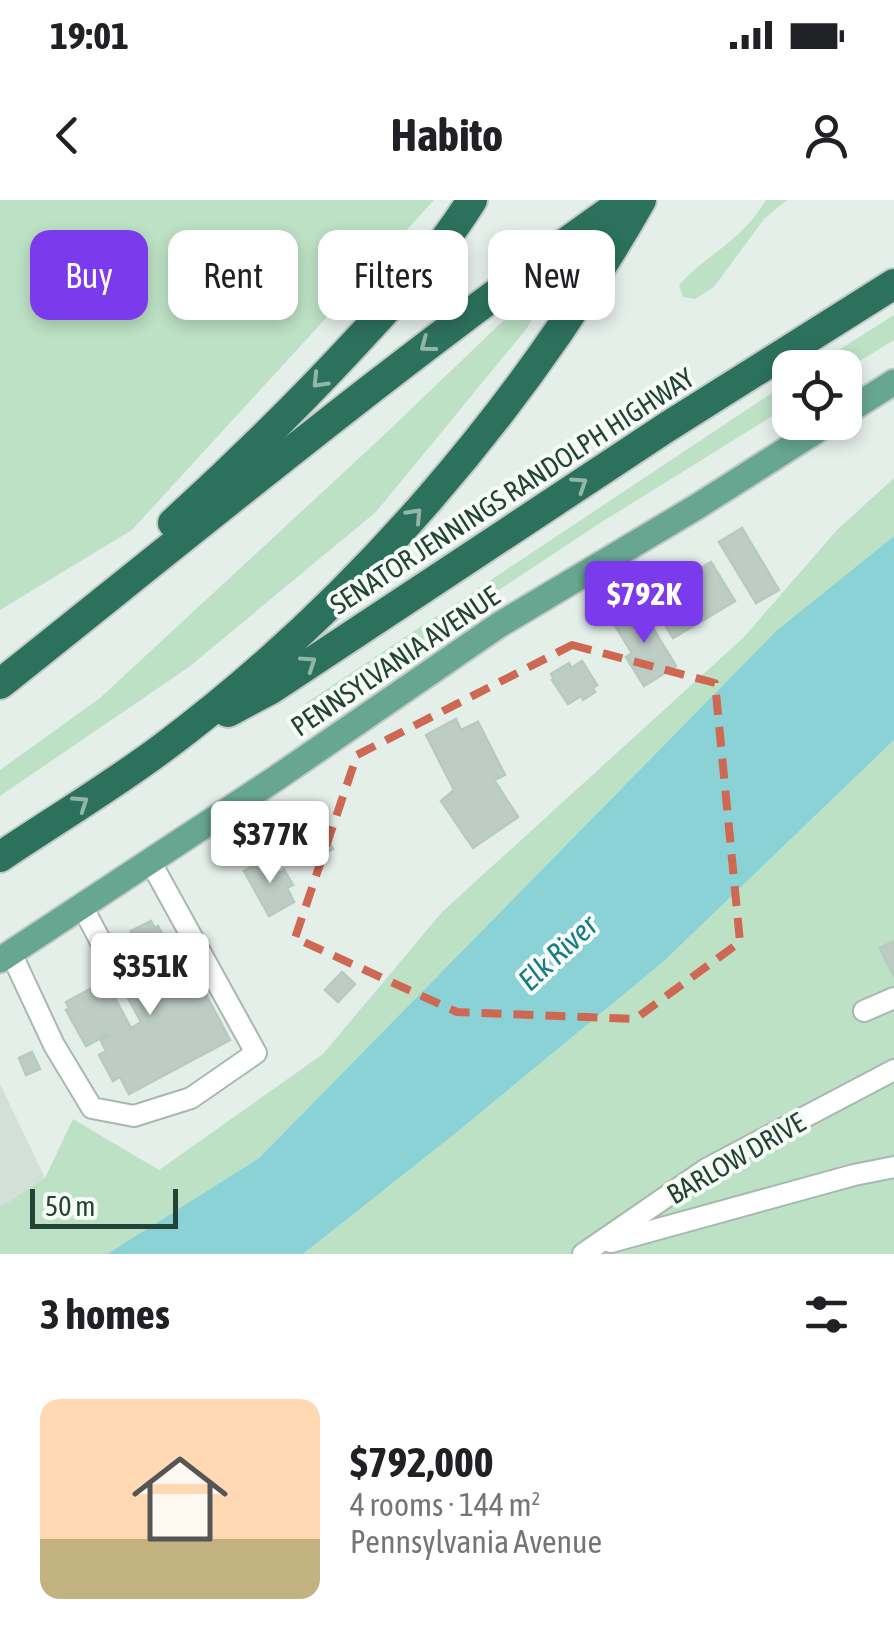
<!DOCTYPE html>
<meta charset="utf-8">
<style>
body{margin:0;font-family:"Asap Condensed",sans-serif;background:#f2f2f2;color:#202124;height:100vh;display:flex;flex-direction:column;font-size:38px;white-space:nowrap}
*{box-sizing:border-box;margin:0}
p{font-size:32px;color:#757577}
.icon{flex:none;width:55px;height:55px;fill:none;stroke:currentColor;stroke-width:2;stroke-linecap:round;stroke-linejoin:round}
.map{position:relative;height:1054px;overflow:hidden}
.drawer{display:flex;flex-direction:column;background:#fff;flex:1}
.drawer>*{flex:none}
.guide{position:absolute;left:30px;top:30px;width:835px;height:90px;display:flex;gap:20px}
.buttons{position:absolute;left:772px;top:150px;display:grid;gap:20px}
.buttons a{display:grid;place-items:center;width:90px;height:90px;border-radius:20px;background:#fff;box-shadow:0 5px 15px #0003;font-size:50px}
.scale{position:absolute;left:30px;bottom:25px;width:148px;box-sizing:border-box;padding-left:10px;border:5px solid #234337;border-top:0;font-size:28px;line-height:35px;white-space:nowrap;color:#234337;-webkit-text-stroke:8px #f7fbf8;paint-order:stroke}
.price{position:absolute;translate:-50% -85px;padding:0 22px;border-radius:10px;background:#fff;color:#222;font-size:32px;line-height:65px;filter:drop-shadow(0 2px 5px #0008)}
.price::after{content:'';position:absolute;left:50%;top:60px;width:30px;height:22px;margin-left:-15px;background:inherit;clip-path:polygon(0 0,100% 0,50% 100%)}
.price.current{background:#7c3aed;color:#fff}
ul{padding:0;list-style:none}
li{display:flex;align-items:center;gap:30px;height:250px;padding:0 40px}
li+li{border-top:2px solid #e0e0e0}
li span{display:grid;place-items:center;flex:none;width:280px;height:200px;border-radius:20px;color:#555}
li>.icon{margin-inline-start:auto}
span .icon{width:120px;height:120px;fill:#fffc;stroke-width:1}
li b{font-size:42px}
h2{display:flex;justify-content:space-between;align-items:center;height:120px;padding:0 40px;font-size:42px}
.pill{padding:0 35px;border-radius:20px;background:#fff;box-shadow:0 5px 15px #0003;font-size:35px;line-height:90px}
.pill.current{background:#7c3aed;color:#fff}
.status{display:flex;justify-content:space-between;align-items:center;height:70px;padding:0 50px;background:#fff;direction:ltr}
.status svg{height:28px;fill:currentColor}
header{display:flex;justify-content:space-between;align-items:center;height:130px;padding:0 40px;background:#fff;font-size:45px;font-weight:700}
.map>svg:first-child{display:block}
.built{fill:#d3dfd9}
.green{fill:#bde1c4}
.water{fill:#8bd2d7}
.building{fill:#bdcdc5;stroke:#b7cac0;stroke-width:2.5}
.lines{fill:none;stroke-linecap:round;stroke-linejoin:round}
.minor-casing{stroke:#a7b8b1;stroke-width:24}
.major-casing{stroke:#c1cac7;stroke-width:29}
.highway-casing{stroke:#c1cac7;stroke-width:34}
.minor{stroke:#fff;stroke-width:20}
.major{stroke:#67a791;stroke-width:25}
.highway{stroke:#2c715c;stroke-width:30}
.oneway{stroke:#92b6aa}
.marked{fill:none;stroke:#cf6852;stroke-width:8;stroke-dasharray:20 12;stroke-linejoin:round}
.labels{text-anchor:middle;stroke-width:8;stroke-linejoin:round;paint-order:stroke}
.street-label{font-size:28px;fill:#234337;stroke:#f7fbf8}
.water-label{font-size:30px;font-style:italic;fill:#187c84;stroke:#f7fbf8}
</style>
<div class="status"><b>19:01</b><svg viewBox="0 0 49 12"><path d="M0 12V9h3v3zM5 12V6h3v6zM10 12V3h3v9zM15 12V0h3v12zM26 1h20v11H26zM47 4h2v5h-2z"/></svg></div>
<header><svg class="icon" aria-label="back" viewBox="0 0 24 24"><path d="M15 5l-7 7 7 7"/></svg>Habito<svg class="icon" aria-label="person" viewBox="0 0 24 24"><circle cx="12" cy="8" r="4"/><path d="M4 21q1-7 8-7t8 7"/></svg></header>
<div class="map">
<svg width="894" height="1054" viewBox="0 0 894 1054">
<rect width="100%" height="100%" fill="#e5efea"/>
<!-- built -->
<polygon class="built" points="0,884 45,978 0,1007"/>
<!-- green -->
<g class="green">
<polygon points="0,0 434,0 132,330 0,410"/>
<path d="M766 0H787L764 19 714 87 695 99 683 97 679 85C708 53 742 41 766 0Z"/>
<polygon points="561,73 527,128 376,312 189,467 0,596 0,570 100,498 384,235 525,100"/>
<polygon points="894,115 894,140 845,170 845,168 812,167"/>
<polygon points="790,181 790,205 597,325 315,512 306,503"/>
<polygon points="894,278 894,336 776,431 259,958 107,1054 0,1054 0,1007 45,978 73,919 159,970 323,854 442,712 743,438 837,330"/>
<polygon points="894,540 894,1054 303,1054 456,933 663,762"/>
</g>
<!-- water -->
<polygon class="water" points="894,336 894,540 663,762 456,933 303,1054 107,1054 259,958 776,431"/>
<!-- building -->
<g class="building">
<polygon points="742,328 779,390 756,403 719,342"/>
<polygon points="711,362 735,401 673,438 649,399"/>
<polygon points="639,405 676,466 644,486 626,457 632,453 612,421"/>
<polygon points="582,461 597,485 593,488 595,492 583,500 581,496 568,504 552,480 554,479 551,474 569,463 571,468"/>
<polygon points="456,519 461,530 478,522 505,575 494,580 518,617 473,648 441,601 454,590 426,535"/>
<polygon points="314,614 333,649 313,660 294,626"/>
<polygon points="269,657 279,673 284,670 293,685 287,688 294,702 269,716 244,671"/>
<polygon points="151,721 155,728 158,726 185,777 194,772 230,840 129,894 120,877 113,881 99,855 106,851 101,841 108,837 107,835 86,846 66,810 69,808 66,802 94,787 98,794 109,787 131,828 141,822 120,783 139,773 149,792 157,787 133,742 136,740 131,731"/>
<polygon points="894,741 894,777 880,748"/>
<polygon points="342,772 355,784 338,802 325,790"/>
<polygon points="32,852 40,869 26,875 19,858"/>
</g>
<g class="lines">
<defs>
<g id="minor">
<polyline points="82,706 111,761"/>
<polyline points="11,753 54,845 92,908 134,916 191,898 256,853 150,661"/>
<polyline points="864,811 894,798"/>
<polyline points="611,1042 854,975 894,967"/>
<polyline points="583,1054 708,968 894,870"/>
</g>
<g id="major">
<polyline points="845,213 894,182"/>
<polyline points="0,760 275,579 499,425 698,306 830,222"/>
</g>
<g id="highway">
<path d="M173 323C238 264 300 203 360 138 400 95 441 50 472 0"/>
<path d="M0 484C206 320 410 151 626 0"/>
<polyline points="228,512 271,489 667,227 894,84"/>
<path d="M0 657C55 620 112 586 164 547 356 403 523 208 641 0"/>
</g>
</defs>
<!-- minor casing -->
<use href="#minor" class="minor-casing"/>
<!-- major casing -->
<use href="#major" class="major-casing"/>
<!-- highway casing -->
<use href="#highway" class="highway-casing"/>
<!-- minor -->
<use href="#minor" class="minor"/>
<!-- major -->
<use href="#major" class="major"/>
<!-- highway -->
<use href="#highway" class="highway"/>
</g>
<!-- one-way arrows -->
<defs><path id="oneway-chevron" d="M-2-3.5L2.5 0L-2 3.5" fill="none" stroke-width="1.6" stroke-linecap="round" stroke-linejoin="round" transform="scale(2.5)"/></defs>
<g class="oneway">
<use href="#oneway-chevron" transform="translate(427 145) rotate(143)"/>
<use href="#oneway-chevron" transform="translate(319 181) rotate(134)"/>
<use href="#oneway-chevron" transform="translate(580 284) rotate(-33)"/>
<use href="#oneway-chevron" transform="translate(415 315) rotate(-47)"/>
<use href="#oneway-chevron" transform="translate(309 463) rotate(-34)"/>
<use href="#oneway-chevron" transform="translate(81 603) rotate(-34)"/>
</g>
<!-- marked area -->
<path class="marked" d="M572 445 715 483 740 742 635 819 457 812 295 738 357 555Z"/>
<g class="labels">
<!-- street labels -->
<g class="street-label">
<text transform="translate(512 291) rotate(-33)" y="10">SENATOR JENNINGS RANDOLPH HIGHWAY</text>
<text transform="translate(395 461) rotate(-34)" y="10">PENNSYLVANIA AVENUE</text>
<text transform="translate(736 958) rotate(-30)" y="10">BARLOW DRIVE</text>
</g>
<!-- water labels -->
<g class="water-label">
<text transform="translate(558 753) rotate(-43)" y="10">Elk River</text>
</g>
</g>
</svg>
<div class="buttons">
<a><svg class="icon" aria-label="locate" viewBox="0 0 24 24"><circle cx="12" cy="12" r="6"/><path d="M12 2v4M12 18v4M2 12h4M18 12h4"/></svg></a>
</div>
<div class="scale">50 m</div>
<b class="price current" style="left:644px;top:446px">$792K</b>
<b class="price" style="left:270px;top:686px">$377K</b>
<b class="price" style="left:150px;top:818px">$351K</b>
<div class="guide">
<a class="pill current">Buy</a>
<a class="pill">Rent</a>
<a class="pill">Filters</a>
<a class="pill">New</a>
</div>
</div>
<section class="drawer">
<h2>3 homes<svg class="icon" aria-label="filters" viewBox="0 0 24 24"><path d="M4 7h16M4 17h16"/><circle cx="9" cy="7" r="2"/><circle cx="15" cy="17" r="2"/></svg></h2>
<ul>
<li><span style="background:linear-gradient(#ffd9b3 70%,#c2b280 0)"><svg class="icon" aria-label="home" viewBox="0 0 24 24"><path d="M3 11l9-7 9 7M6 9v11h12V9"/></svg></span><div><b>$792,000</b><p>4 rooms · 144 m²</p><p>Pennsylvania Avenue</p></div></li>
</ul>
</section>
